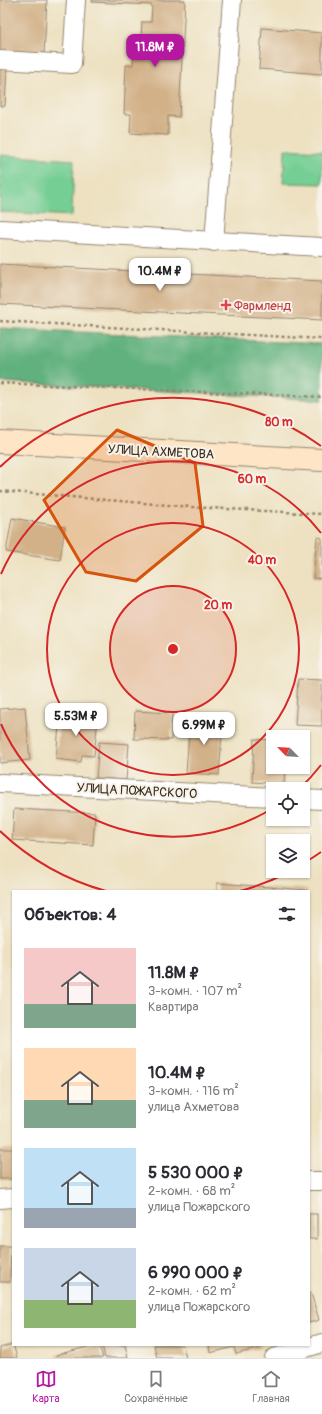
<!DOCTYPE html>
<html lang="ru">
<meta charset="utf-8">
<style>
body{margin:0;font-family:Pangolin,sans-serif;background:#f2f2f3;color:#2b2b33;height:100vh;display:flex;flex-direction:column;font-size:15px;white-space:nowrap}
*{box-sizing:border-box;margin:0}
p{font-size:13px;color:#7c7c81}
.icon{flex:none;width:22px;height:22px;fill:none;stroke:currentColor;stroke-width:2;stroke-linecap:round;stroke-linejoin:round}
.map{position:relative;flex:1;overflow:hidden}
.side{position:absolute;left:12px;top:890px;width:298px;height:456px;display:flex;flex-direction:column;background:#fff;border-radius:0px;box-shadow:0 1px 3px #0004}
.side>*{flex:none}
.needle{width:26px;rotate:294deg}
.tools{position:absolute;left:266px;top:730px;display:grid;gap:8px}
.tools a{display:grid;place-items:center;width:44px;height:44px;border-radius:0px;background:#fff;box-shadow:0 1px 3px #0004;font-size:20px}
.price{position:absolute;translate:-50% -34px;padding:0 9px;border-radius:8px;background:#fff;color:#222;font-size:13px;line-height:26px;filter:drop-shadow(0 1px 2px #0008)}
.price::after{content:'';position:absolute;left:50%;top:24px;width:12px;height:9px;margin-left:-6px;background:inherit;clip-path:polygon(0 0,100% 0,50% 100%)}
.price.active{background:#b5179e;color:#fff}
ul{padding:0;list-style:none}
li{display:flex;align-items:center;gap:12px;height:100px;padding:0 12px}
li span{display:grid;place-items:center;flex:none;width:112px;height:80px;border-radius:0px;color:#555}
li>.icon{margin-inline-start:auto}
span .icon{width:48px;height:48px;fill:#fffc;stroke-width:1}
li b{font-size:17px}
h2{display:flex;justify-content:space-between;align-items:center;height:48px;padding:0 12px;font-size:17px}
.dock{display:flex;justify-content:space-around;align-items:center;height:56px;border-top:1px solid #e1e1e2;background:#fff;font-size:11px;color:#7c7c81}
.dock a{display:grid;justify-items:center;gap:2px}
.dock .active{color:#b5179e}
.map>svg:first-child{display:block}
.green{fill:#75ce94;stroke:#587c59}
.forest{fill:#60b17e;stroke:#4e6e4e}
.building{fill:#d2b188}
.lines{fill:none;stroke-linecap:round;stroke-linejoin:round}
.minor-casing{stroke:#948670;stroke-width:20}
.secondary-casing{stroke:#948670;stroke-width:24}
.path{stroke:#948670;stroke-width:2.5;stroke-dasharray:3 3;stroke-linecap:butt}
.minor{stroke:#fff;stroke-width:18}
.secondary{stroke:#fde5c5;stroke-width:22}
.marked{fill:#d7540e;fill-opacity:0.2;stroke:#d7540e;stroke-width:3;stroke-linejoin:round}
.ring{fill:none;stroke:#d62828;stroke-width:2}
.health-dot{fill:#e0444e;stroke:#f7f3e8;stroke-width:1.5}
.labels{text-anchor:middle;stroke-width:4;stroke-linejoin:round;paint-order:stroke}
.health-label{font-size:13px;fill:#be3a42;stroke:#f7f3e8;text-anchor:start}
.street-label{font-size:13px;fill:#3b2a1e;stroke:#f7f3e8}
.centre{fill:#d62828;stroke:#f7f3e8;stroke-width:2}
.ring-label{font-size:12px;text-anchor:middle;font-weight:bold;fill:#d62828;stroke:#f7f3e8;stroke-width:4;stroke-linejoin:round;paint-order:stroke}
</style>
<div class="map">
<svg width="322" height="1358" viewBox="0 0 322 1358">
<rect width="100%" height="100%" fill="#f7f3e8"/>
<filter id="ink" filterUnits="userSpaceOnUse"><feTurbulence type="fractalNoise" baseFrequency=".025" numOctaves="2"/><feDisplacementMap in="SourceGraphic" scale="8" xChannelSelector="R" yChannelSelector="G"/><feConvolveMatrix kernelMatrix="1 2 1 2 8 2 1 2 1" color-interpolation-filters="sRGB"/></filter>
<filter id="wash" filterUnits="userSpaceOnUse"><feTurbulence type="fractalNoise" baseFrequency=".012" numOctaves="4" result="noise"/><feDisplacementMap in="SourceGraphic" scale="16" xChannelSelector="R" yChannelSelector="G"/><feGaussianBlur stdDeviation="0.9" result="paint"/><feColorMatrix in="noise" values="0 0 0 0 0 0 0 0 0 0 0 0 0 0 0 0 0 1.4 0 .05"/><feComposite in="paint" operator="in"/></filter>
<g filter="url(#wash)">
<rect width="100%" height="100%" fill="#ede1c1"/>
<!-- green -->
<g class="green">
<polygon points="285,149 322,151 322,184 283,183"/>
<polygon points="0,155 74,160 72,216 0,212"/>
</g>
<!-- forest -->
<polygon class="forest" points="0,328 322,344 322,400 0,382"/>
<g id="blocks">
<!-- building -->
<g class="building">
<polygon points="0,0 47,0 44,54 0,51"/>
<polygon points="92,0 185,0 179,117 168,116 168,135 130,133 131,114 124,114 126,65 133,65 135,37 141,38 142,22 151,22 152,5 92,2"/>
<polygon points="262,28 322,33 322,74 259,69"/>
<polygon points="0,69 7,69 5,106 0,106"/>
<polygon points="0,264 322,281 322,320 0,304"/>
<polygon points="12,518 65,527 60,560 6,552"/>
<polygon points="317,537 322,538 322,579 313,578"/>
<polygon points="298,679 322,680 322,726 295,725"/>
<polygon points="25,707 30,760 0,763 0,709"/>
<polygon points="135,711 172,713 171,740 134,739"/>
<polygon points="60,714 98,718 94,756 82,755 81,762 56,759"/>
<polygon points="190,718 223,720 219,775 186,773"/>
<polygon points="254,739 273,740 273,767 285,767 284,784 252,782"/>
<polygon points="99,742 129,744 126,780 96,778"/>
<polygon points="14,809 95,813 93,845 12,840"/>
<polygon points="217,883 308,890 308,891 217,891"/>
<rect x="0" y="1149" width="13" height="30"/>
<rect x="309" y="1214" width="8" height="25"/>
<polygon points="0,1246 11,1246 10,1282 0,1282"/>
<polygon points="309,1293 311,1293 319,1320 309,1323"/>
<polygon points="13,1344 17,1358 0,1358 0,1348"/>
<polygon points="95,1345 99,1345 103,1358 57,1358 56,1355"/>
<polygon points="102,1345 125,1345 128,1358 105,1358"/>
<polygon points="154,1345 183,1345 186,1358 157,1358"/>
<polygon points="209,1345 261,1345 261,1348 236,1354 234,1347 210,1353"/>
</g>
</g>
</g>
<g filter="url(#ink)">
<use href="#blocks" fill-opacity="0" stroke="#948670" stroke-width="1"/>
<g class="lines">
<defs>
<g id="minor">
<polyline points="0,60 72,64 76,0"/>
<polyline points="0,229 322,247"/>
<polyline points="214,242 232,0"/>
<polyline points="0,783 273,797"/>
<polyline points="303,799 322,800"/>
<polyline points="309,1181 322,1181"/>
<polyline points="0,1199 13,1198"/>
<polyline points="274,1358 322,1343"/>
</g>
<polyline id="secondary" points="0,442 322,460"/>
</defs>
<!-- minor casing -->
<use href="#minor" class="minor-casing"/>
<!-- secondary casing -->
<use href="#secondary" class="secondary-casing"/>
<!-- path -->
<g class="path">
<polyline points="0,321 322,339"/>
<polyline points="0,383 322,397"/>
<polyline points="0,491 190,507 322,514"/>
</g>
<!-- minor -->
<use href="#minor" class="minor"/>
<!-- secondary -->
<use href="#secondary" class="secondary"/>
</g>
</g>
<!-- marked area -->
<path class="marked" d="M117 430 195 463 203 526 136 581 86 572 44 500Z"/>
<!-- distance rings -->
<circle cx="173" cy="649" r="63" fill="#d62828" fill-opacity=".12"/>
<g class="ring">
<circle cx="173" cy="649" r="63"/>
<circle cx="173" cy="649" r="126"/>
<path d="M321 765A188 188 0 0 1 299 789M273 808A188 188 0 0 1 1 724M1 574A188 188 0 0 1 321 533"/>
<path d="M321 852A251 251 0 0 1 304 863M289 872A251 251 0 0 1 240 891M106 891A251 251 0 0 1 0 831M0 467A251 251 0 0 1 321 446"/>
</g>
<!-- markers -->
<path class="health-dot" d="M224 299h4v4h4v4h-4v4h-4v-4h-4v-4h4z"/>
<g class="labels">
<!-- health labels -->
<g class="health-label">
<text x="234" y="310">Фармленд</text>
</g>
<!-- street labels -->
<g class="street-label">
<text transform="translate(161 451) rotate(3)" y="5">УЛИЦА АХМЕТОВА</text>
<text transform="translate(137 790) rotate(3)" y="5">УЛИЦА ПОЖАРСКОГО</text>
</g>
</g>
<circle cx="173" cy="649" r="6" class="centre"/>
<g class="ring-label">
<text x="279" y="426">80 m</text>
<text x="252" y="483">60 m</text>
<text x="262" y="564">40 m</text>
<text x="218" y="609">20 m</text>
</g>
</svg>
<div class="tools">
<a><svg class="needle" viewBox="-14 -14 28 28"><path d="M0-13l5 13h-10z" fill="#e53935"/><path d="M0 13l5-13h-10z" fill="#7c7c81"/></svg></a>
<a><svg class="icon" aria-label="locate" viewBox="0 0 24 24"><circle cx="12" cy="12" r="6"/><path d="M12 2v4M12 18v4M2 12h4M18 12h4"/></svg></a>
<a><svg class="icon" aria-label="layers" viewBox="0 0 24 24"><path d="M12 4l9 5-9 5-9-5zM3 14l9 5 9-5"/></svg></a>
</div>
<b class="price active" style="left:155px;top:68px">11.8M ₽</b>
<b class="price" style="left:160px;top:292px">10.4M ₽</b>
<b class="price" style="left:76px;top:737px">5.53M ₽</b>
<b class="price" style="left:204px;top:746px">6.99M ₽</b>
<section class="side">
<h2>Объектов: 4<svg class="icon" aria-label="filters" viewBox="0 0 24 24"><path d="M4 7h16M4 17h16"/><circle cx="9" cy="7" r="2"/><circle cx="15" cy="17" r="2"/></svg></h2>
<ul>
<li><span style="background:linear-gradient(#f6c9c9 70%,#7fa58c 0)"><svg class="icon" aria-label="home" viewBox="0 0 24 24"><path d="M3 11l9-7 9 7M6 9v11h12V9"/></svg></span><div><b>11.8M ₽</b><p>3-комн. · 107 m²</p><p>Квартира</p></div></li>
<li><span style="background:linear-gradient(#ffd9b3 65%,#7fa58c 0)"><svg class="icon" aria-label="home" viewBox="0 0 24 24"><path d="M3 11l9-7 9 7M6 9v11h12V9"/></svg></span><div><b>10.4M ₽</b><p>3-комн. · 116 m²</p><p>улица Ахметова</p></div></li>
<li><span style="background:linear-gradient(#bfe0f5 75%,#9aa5b1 0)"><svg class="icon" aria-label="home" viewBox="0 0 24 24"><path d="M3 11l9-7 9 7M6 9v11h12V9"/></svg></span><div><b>5 530 000 ₽</b><p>2-комн. · 68 m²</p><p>улица Пожарского</p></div></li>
<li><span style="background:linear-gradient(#c9d6e8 65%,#8fb573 0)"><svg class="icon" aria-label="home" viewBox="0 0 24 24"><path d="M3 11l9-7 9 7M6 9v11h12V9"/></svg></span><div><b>6 990 000 ₽</b><p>2-комн. · 62 m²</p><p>улица Пожарского</p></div></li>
</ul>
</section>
</div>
<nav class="dock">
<a class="active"><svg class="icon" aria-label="map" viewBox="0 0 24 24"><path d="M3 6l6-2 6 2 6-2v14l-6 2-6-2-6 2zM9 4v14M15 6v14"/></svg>Карта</a>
<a><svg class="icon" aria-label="saved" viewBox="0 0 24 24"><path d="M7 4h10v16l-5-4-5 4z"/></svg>Сохранённые</a>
<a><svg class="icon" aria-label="home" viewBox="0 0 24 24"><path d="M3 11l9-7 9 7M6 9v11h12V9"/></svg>Главная</a>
</nav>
